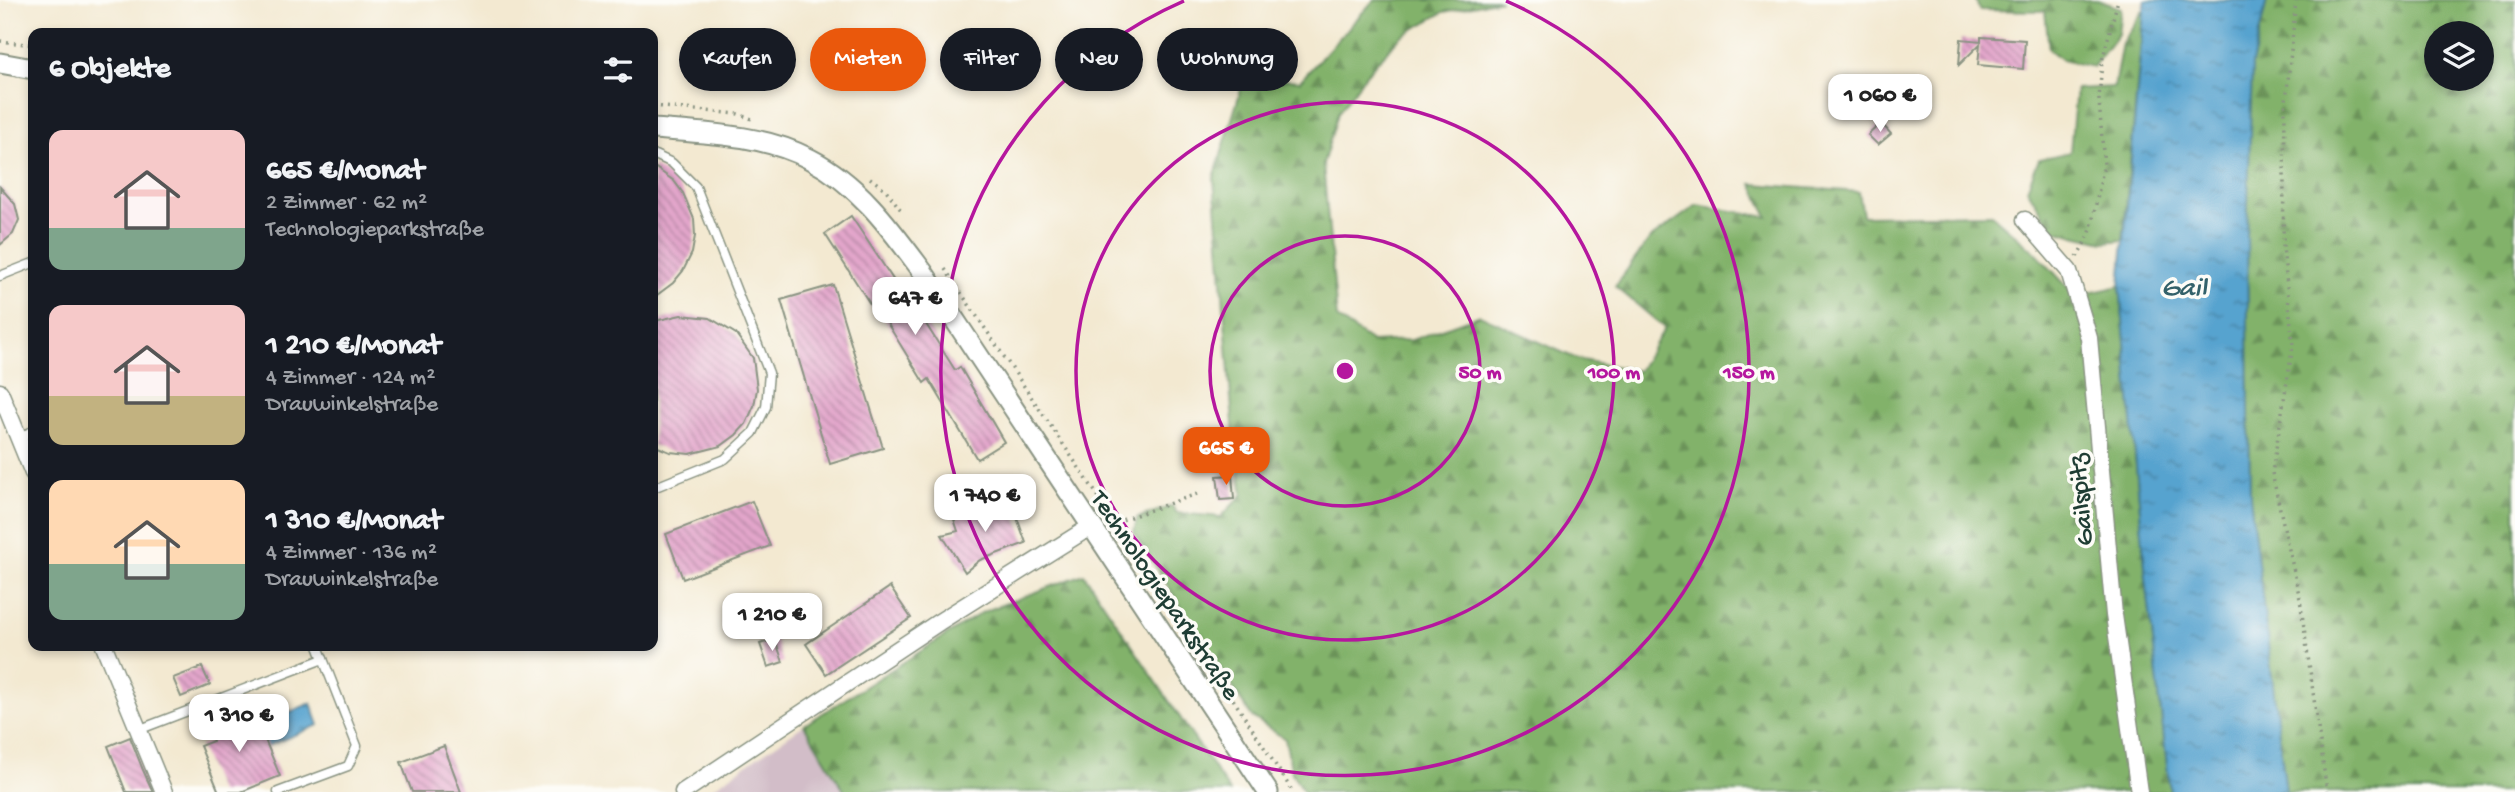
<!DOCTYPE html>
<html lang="de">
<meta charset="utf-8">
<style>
body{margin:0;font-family:"Gochi Hand",sans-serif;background:#20242c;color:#f1f3f6;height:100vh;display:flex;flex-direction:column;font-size:26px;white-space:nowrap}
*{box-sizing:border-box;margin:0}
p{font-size:23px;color:#9ea1a6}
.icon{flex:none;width:38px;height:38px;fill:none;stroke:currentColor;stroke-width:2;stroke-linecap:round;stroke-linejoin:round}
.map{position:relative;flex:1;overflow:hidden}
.side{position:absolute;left:28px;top:28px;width:630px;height:623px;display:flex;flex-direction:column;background:#171b24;border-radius:14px;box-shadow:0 4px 10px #0003}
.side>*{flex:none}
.top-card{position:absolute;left:679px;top:28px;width:665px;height:63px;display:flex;gap:14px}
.buttons{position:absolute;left:2424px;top:21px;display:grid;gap:14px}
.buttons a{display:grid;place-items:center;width:70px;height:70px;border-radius:50%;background:#171b24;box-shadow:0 4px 10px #0003;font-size:35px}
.price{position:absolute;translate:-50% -60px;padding:0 16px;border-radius:14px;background:#fff;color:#222;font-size:23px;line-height:46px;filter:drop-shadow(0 2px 4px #0008)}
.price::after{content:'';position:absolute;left:50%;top:42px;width:21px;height:16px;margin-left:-10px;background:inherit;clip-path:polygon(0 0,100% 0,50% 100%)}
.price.current{background:#ea580c;color:#fff}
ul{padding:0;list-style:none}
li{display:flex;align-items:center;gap:21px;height:175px;padding:0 21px}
li span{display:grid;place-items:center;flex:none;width:196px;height:140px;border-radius:14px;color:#555}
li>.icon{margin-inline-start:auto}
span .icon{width:84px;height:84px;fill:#fffc;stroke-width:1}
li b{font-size:30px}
h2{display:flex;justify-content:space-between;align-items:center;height:84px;padding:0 21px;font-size:30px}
.chip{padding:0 24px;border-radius:32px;background:#171b24;box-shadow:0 4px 10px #0003;font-size:24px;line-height:63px}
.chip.current{background:#ea580c;color:#fff}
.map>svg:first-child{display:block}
.industrial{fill:#d2bdc8}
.forest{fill:url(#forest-firs);stroke:#507850;stroke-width:2;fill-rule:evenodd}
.water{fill:url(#water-ripples);stroke:#3b7082;stroke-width:2}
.building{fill:url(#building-back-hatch)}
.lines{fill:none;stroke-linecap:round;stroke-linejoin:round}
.service-casing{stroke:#899382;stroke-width:11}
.minor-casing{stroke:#899382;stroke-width:19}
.tertiary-casing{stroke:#899382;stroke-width:23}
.path{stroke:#899382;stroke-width:3.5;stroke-dasharray:2 5;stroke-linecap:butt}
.service{stroke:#fff;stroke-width:8}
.minor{stroke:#fff;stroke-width:16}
.tertiary{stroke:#fff;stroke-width:19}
.ring{fill:none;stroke:#b5179e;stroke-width:3.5}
.labels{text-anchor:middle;stroke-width:7;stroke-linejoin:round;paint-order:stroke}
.street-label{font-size:26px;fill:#1f3d34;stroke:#fdfcf7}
.water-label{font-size:28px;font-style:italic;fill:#33616a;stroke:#fdfcf7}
.centre{fill:#b5179e;stroke:#fdfcf7;stroke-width:3.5}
.ring-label{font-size:21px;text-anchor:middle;font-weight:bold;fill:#b5179e;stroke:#fdfcf7;stroke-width:7;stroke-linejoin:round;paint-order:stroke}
</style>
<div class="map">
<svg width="2515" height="792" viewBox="0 0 2515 792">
<defs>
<pattern id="forest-firs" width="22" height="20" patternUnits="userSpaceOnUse" patternTransform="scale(1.75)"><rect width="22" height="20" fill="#82b26b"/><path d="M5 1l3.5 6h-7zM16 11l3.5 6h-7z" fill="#6a9259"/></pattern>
<pattern id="water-ripples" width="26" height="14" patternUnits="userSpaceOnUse" patternTransform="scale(1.75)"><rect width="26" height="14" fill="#57a3cf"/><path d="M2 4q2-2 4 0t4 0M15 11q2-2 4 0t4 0" fill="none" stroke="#4786a9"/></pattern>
<pattern id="building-back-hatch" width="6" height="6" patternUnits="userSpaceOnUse" patternTransform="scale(1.75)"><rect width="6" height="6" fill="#e3a6cb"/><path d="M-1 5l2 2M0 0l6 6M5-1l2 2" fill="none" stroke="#b788a6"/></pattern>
</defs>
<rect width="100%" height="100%" fill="#fdfcf7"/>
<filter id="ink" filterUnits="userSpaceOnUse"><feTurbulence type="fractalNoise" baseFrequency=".0143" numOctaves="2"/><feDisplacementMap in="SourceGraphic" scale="14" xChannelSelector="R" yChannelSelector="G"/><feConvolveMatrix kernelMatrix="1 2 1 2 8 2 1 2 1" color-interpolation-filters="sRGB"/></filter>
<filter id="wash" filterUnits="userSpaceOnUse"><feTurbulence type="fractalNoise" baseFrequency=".00686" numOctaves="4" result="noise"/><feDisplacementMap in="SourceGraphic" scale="28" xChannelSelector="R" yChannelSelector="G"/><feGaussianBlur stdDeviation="1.57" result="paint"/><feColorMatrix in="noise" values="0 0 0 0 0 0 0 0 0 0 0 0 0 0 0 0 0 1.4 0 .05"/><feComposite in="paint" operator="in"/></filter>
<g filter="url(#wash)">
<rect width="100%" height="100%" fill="#f3e9d1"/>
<!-- industrial -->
<polygon class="industrial" points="804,725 845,792 707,792"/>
<!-- forest -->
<g class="forest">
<polygon points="1374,0 1501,0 1444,12 1400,37 1367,73 1338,113 1323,164 1337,318 1372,342 1412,340 1480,315 1577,359 1638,371 1665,328 1615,286 1650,239 1697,205 1768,217 1752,184 1859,192 1863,216 1991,214 2034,251 2076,296 2120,286 2146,578 2170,792 1304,792 1292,773 1285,739 1251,716 1134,533 1137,518 1172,506 1177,513 1221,517 1243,494 1234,438 1214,178 1245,76 1300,81"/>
<polygon points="1976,0 2097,0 2121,8 2118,34 2093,67 2062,60 2049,49 2045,11 1979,10"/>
<path d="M2267 0H2515V792H2286L2250 497 2247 236 2252 64ZM2436 33H2482V79H2436Z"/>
<polygon points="2144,9 2123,240 2104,242 2053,230 2027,189 2039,159 2070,152 2076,89 2114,87 2122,43"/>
<polygon points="1084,574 1230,792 845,792 804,725 983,612"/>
</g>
<!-- water -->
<g class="water">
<polygon points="2145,0 2267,0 2252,64 2247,236 2250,497 2286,792 2170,792 2146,578 2120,286"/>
<polygon points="311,703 319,725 267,746 259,725"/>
</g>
<g id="blocks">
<!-- building -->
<g class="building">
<polygon points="1981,37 2025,40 2023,69 1978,65 1980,44 1959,65 1961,39 1981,41"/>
<polygon points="1881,123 1891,134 1878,145 1868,135"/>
<polygon points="653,166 674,181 683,193 694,219 695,236 692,253 683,271 673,283 653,298"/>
<polygon points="0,187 15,204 19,220 13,234 0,245"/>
<polygon points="851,216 902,293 905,291 955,370 960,367 1004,442 977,459 929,379 924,383 876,305 872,307 825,234"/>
<polygon points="833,285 883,448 830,464 781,300"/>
<polygon points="681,315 710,318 736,334 753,358 757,389 754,406 746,424 736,435 721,446 690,454 670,452 653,445 653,324 659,320"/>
<polygon points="1232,475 1234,499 1220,500 1217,476"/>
<polygon points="1010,498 1026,543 980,560 965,572 942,535 958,531 954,519"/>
<polygon points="752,501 770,546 683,579 666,534"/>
<polygon points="890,587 911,618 826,674 806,644"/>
<polygon points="775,639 783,662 768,667 760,644"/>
<polygon points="202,667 210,685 181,697 173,678"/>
<polygon points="252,708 280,776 241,792 219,792 200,746 213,741 208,726"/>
<polygon points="130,737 143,770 153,792 126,792 108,746"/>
<polygon points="444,746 461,792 412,792 401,762"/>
</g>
</g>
</g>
<g filter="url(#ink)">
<use href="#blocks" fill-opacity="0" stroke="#899382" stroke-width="2"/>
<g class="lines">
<defs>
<g id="service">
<polyline points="653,154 672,163 696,187 769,373 766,407 753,433 725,459 653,488"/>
<polyline points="0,276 33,263"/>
<polyline points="19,437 33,431"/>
<polyline points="138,730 323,659"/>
<polyline points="278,792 348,766 357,746 318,646"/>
</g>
<g id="minor">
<polyline points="2025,220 2069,271 2089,338 2114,615 2139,792"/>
<polyline points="0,392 33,473"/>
<polyline points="104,646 164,792"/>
<polyline points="683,792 939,622 1090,527"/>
</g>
<g id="tertiary">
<polyline points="0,63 33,69"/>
<path d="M653 129C704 133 763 134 810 159 859 184 891 229 923 272L1268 792"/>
</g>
</defs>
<!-- service casing -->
<use href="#service" class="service-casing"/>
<!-- minor casing -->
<use href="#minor" class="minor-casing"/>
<!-- tertiary casing -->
<use href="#tertiary" class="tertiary-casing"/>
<!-- path -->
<g class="path">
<polyline points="2296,0 2285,111 2283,247 2293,345 2272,473 2300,599 2327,792"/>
<polyline points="0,41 33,45"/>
<polyline points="653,106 738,114 752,119"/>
<polyline points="870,178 886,190 901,210"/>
<polyline points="2077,257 2090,233 2104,165 2099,100 2102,61 2118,0"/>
<polyline points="945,269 1189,631 1293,792"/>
<polyline points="1116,522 1197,494"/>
</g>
<!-- service -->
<use href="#service" class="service"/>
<!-- minor -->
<use href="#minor" class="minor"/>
<!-- tertiary -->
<use href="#tertiary" class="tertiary"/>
</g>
</g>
<!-- distance rings -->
<g class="ring">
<circle cx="1345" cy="371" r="135"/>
<circle cx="1345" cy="371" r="269"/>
<path d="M1506 1A404 404 0 1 1 1184 1"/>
</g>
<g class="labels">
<!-- street labels -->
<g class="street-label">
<text transform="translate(2079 500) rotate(-95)" y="9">Gailspitz</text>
<text transform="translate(1167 594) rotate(56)" y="9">Technologieparkstraße</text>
</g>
<!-- water labels -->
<g class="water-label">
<text x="2184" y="295">Gail</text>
</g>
</g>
<circle cx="1345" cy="371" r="10" class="centre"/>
<g class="ring-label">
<text x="1480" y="378">50 m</text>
<text x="1614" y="378">100 m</text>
<text x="1749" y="378">150 m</text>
</g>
</svg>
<div class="buttons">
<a><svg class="icon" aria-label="layers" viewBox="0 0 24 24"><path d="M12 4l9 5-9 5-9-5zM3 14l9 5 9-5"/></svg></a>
</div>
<b class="price" style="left:1880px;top:134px">1 060 €</b>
<b class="price" style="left:915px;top:337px">647 €</b>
<b class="price current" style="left:1226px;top:487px">665 €</b>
<b class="price" style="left:985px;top:534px">1 740 €</b>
<b class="price" style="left:772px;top:653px">1 210 €</b>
<b class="price" style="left:239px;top:754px">1 310 €</b>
<div class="top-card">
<a class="chip">Kaufen</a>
<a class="chip current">Mieten</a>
<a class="chip">Filter</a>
<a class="chip">Neu</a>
<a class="chip">Wohnung</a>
</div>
<section class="side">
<h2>6 Objekte<svg class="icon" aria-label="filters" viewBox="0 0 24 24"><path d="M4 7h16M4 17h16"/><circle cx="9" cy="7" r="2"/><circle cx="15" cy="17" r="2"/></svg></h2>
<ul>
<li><span style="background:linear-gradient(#f6c9c9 70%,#7fa58c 0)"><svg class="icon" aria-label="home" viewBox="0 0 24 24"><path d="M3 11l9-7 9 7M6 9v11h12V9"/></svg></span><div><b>665 €/Monat</b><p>2 Zimmer · 62 m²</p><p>Technologieparkstraße</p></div></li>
<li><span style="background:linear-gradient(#f6c9c9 65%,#c2b280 0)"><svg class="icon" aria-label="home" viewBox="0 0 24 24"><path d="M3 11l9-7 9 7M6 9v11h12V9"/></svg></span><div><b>1 210 €/Monat</b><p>4 Zimmer · 124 m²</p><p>Drauwinkelstraße</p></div></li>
<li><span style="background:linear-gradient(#ffd9b3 60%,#7fa58c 0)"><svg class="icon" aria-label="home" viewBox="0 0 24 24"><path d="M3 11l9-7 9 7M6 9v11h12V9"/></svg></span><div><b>1 310 €/Monat</b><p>4 Zimmer · 136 m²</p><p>Drauwinkelstraße</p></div></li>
</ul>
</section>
</div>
